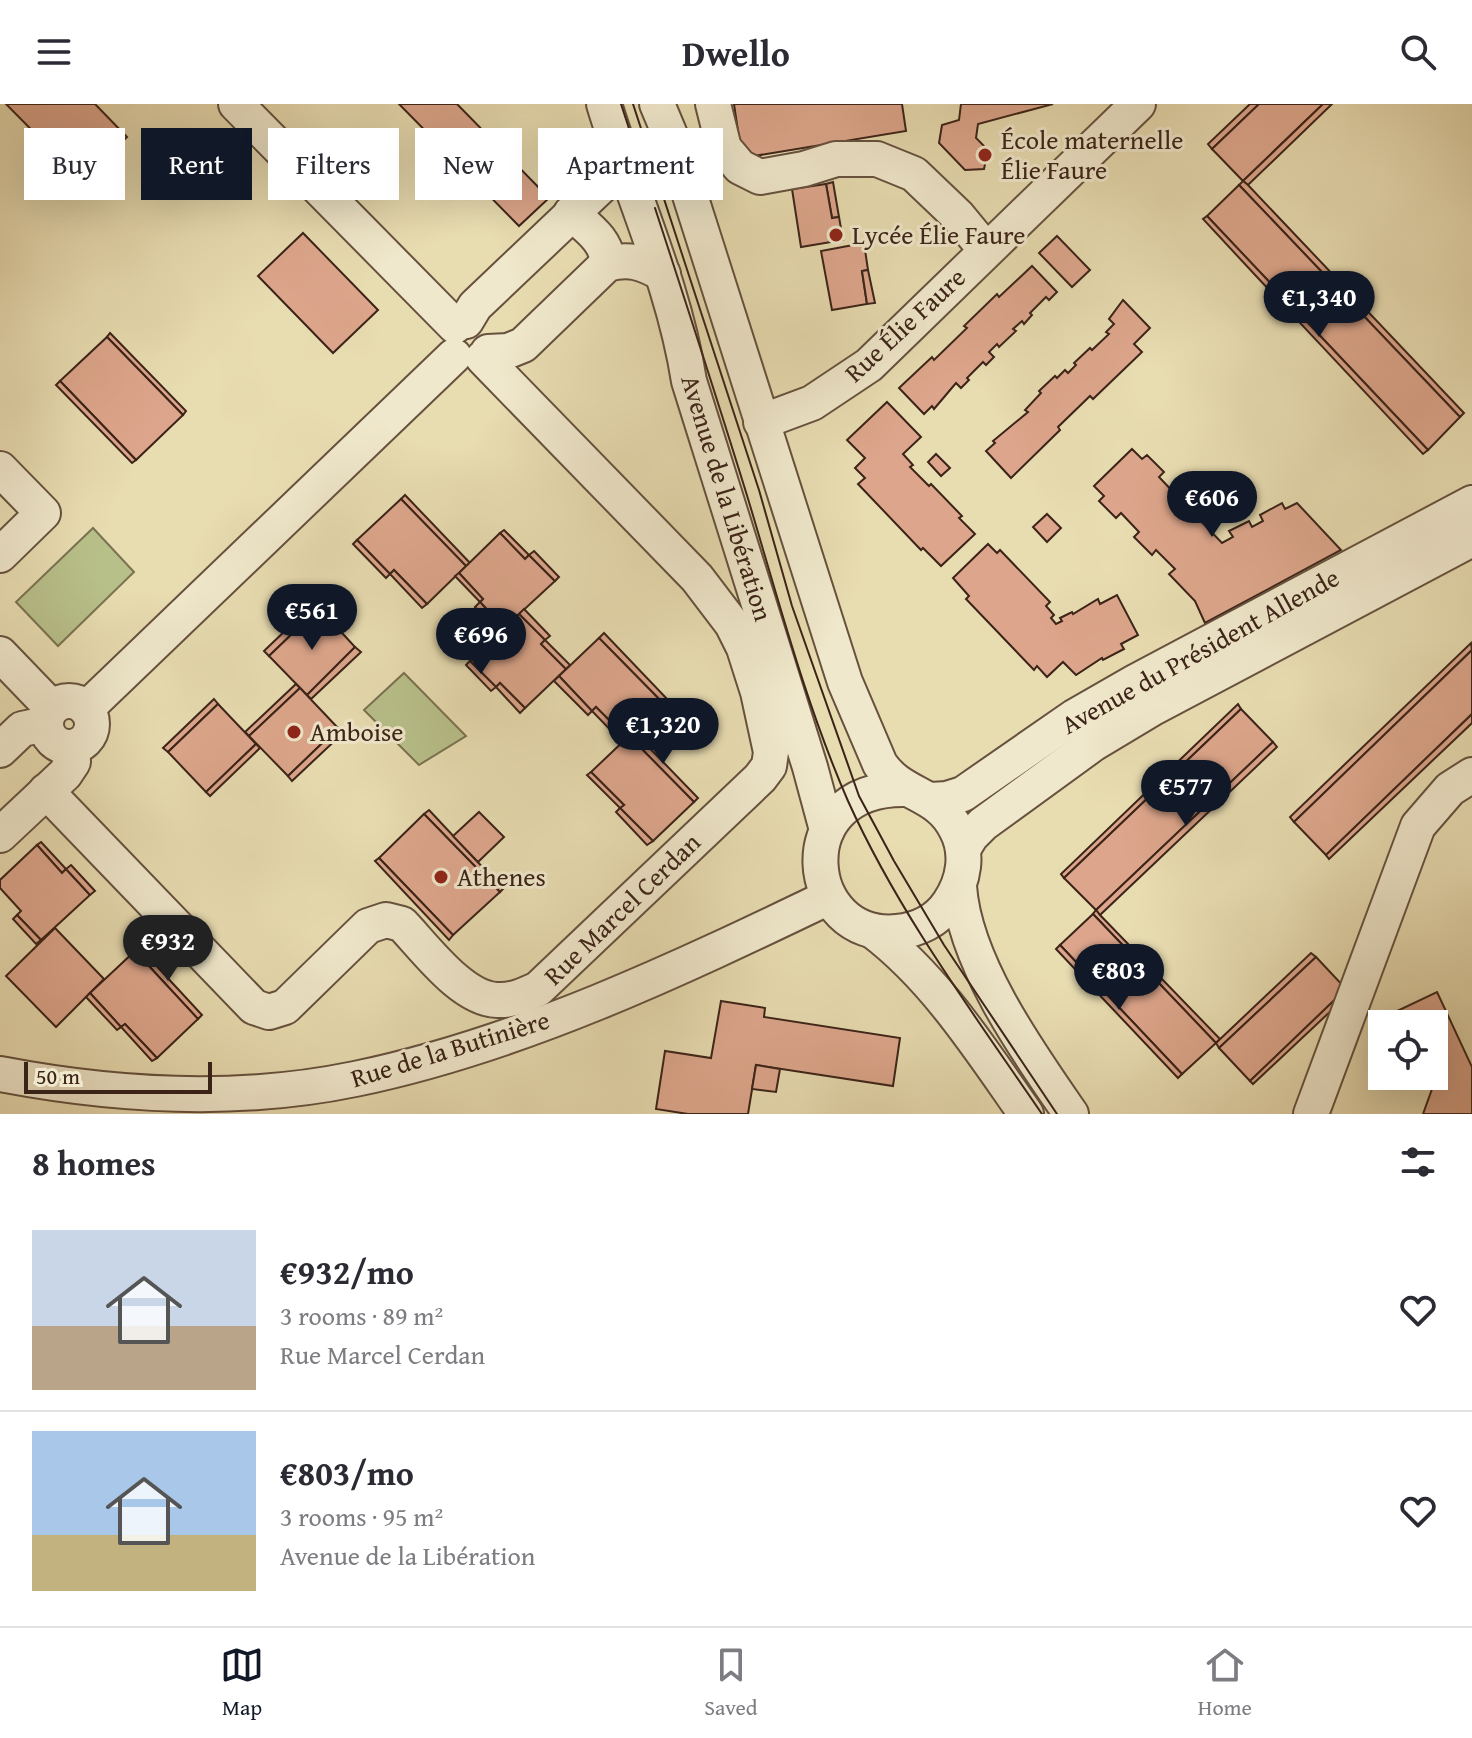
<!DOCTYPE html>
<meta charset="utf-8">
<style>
body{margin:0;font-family:"Gentium Book Plus",serif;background:#f7f7f7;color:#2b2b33;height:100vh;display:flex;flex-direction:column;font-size:30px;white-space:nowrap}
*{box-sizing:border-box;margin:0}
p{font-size:26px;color:#7c7c81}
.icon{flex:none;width:44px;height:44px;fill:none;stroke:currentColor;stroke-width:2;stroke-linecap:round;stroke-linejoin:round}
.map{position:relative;height:1010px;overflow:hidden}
.side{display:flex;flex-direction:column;background:#fff;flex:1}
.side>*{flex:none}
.banner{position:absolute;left:24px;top:24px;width:800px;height:72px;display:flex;gap:16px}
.buttons{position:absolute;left:1368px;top:906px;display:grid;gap:16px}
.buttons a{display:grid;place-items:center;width:80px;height:80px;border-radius:0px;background:#fff;box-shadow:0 8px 32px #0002;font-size:40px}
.scale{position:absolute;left:24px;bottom:20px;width:188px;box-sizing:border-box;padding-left:8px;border:4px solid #3b2318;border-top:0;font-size:22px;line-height:28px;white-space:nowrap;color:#3b2318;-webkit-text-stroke:6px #f0e8cc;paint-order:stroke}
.price{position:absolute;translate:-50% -68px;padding:0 18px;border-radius:28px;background:#111827;color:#fff;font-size:26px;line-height:52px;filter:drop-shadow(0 2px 4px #0008)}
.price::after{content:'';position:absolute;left:50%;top:48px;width:24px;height:18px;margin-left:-12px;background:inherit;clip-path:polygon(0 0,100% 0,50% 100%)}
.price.active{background:#222;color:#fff}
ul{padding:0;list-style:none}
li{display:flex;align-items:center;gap:24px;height:200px;padding:0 32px}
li+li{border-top:2px solid #e1e1e2}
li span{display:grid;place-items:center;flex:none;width:224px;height:160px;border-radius:0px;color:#555}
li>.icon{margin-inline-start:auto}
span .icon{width:96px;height:96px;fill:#fffc;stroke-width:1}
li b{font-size:34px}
h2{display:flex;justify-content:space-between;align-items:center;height:96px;padding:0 32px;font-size:34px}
.tag{padding:0 28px;border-radius:0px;background:#fff;box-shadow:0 8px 32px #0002;font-size:28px;line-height:72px}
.tag.active{background:#111827;color:#fff}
header{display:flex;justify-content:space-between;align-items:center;height:104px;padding:0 32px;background:#fff;font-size:36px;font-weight:600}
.tab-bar{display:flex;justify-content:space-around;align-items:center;height:112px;border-top:2px solid #e1e1e2;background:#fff;font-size:22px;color:#7c7c81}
.tab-bar a{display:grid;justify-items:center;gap:4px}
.tab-bar .active{color:#111827}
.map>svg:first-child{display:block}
.green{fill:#b8c08a;stroke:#7a7251;stroke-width:2}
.building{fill:#dda68c;stroke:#3b2318;stroke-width:2}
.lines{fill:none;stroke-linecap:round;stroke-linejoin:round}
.minor-casing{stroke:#66513e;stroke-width:38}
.minor{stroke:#f0e8cc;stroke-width:34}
.tram{stroke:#3b2318;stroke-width:2}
.poi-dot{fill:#8f2418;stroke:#f0e8cc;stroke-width:3}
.labels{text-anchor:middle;stroke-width:6;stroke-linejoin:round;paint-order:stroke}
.poi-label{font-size:26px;fill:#3b2318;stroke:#f0e8cc;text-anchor:start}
.street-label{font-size:26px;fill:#3b2318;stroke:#f0e8cc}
</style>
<header><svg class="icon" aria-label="menu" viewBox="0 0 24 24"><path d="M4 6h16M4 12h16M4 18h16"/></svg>Dwello<svg class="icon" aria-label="search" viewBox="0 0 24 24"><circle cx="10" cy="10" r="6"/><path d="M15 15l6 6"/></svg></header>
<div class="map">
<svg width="1472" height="1010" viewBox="0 0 1472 1010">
<rect width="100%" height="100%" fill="#e8dcb1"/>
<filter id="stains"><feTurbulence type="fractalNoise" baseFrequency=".0025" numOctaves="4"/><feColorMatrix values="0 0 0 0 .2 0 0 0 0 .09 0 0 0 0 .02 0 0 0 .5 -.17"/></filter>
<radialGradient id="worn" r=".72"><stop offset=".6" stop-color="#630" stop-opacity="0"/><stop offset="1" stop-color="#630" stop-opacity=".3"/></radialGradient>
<!-- green -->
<g class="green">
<polygon points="93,424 134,468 58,542 16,498"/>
<polygon points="404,569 466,632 419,661 364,606"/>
</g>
<!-- building -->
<g class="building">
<polygon points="6,0 95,0 127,33 82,77"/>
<polygon points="399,0 457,0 549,94 519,122"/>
<polygon points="734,0 902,0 906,27 742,54"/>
<polygon points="961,0 1053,0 978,20 976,34 988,46 984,65 965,66 939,39 942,21 959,16"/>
<polygon points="1250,0 1259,0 1212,45 1208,40"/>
<polygon points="1259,0 1323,0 1243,77 1212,45"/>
<polygon points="1323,0 1332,0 1248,81 1243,77"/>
<polygon points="1243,77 1248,81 1464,309 1460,313 1239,81"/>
<polygon points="833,78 839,113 832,114 826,80"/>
<polygon points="826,80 832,114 839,113 843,136 801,143 792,85"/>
<polygon points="1239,81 1460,313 1428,346 1207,112"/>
<polygon points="1207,112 1428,346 1423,350 1257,173 1203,115"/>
<polygon points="303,129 378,206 333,249 258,172"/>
<polygon points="1057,132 1090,166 1072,183 1039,149"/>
<polygon points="864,139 868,166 862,167 867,200 832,206 821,147"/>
<polygon points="1032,162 1057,188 1049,196 1046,193 1030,209 1032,211 1024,220 1022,217 1013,225 1016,227 999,243 997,240 989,248 994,253 986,261 983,258 967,274 969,276 961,284 956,279 934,305 932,302 924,310 899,284 932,253 934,256 967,224 964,222 997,190 999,193"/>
<polygon points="868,166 875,199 867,200 862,167"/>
<polygon points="1123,196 1150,224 1134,240 1142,248 1093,295 1090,292 1058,323 1060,326 1011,374 986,347 995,339 993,337 1028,308 1025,306 1041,289 1039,287 1055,272 1057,274 1065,266 1068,269 1076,261 1074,259 1090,244 1092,246 1109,230 1106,228 1114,220 1109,215"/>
<polygon points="110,229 186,307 183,311 107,233"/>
<polygon points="107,233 183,311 136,356 60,277"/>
<polygon points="60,277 136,356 132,359 56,281"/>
<polygon points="887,298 921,333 903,350 913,361 910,363 929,382 931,380 962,412 959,414 975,430 941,462 923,444 921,446 858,380 865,374 855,364 865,354 847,336"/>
<polygon points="1132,345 1142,355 1147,351 1164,368 1159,373 1177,392 1182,387 1199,405 1194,410 1222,439 1233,433 1229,427 1249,417 1252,423 1263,417 1260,411 1282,399 1285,405 1297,399 1341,446 1205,519 1195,497 1169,470 1175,465 1156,446 1152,451 1134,433 1139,428 1121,409 1116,414 1099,397 1104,392 1094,382"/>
<polygon points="936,350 950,364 941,372 928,358"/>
<polygon points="405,391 470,459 466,462 401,395"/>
<polygon points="401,395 466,462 427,500 394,466 390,470 357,436"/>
<polygon points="1047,410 1061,424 1047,438 1033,423"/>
<polygon points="504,426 529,451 525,455 500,429"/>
<polygon points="500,429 525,455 529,451 555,477 504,524 480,498 483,495 459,469"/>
<polygon points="357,436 390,470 386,474 353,440"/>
<polygon points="988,440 997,449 1000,446 1050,498 1046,502 1054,511 1051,514 1056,520 1062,517 1060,514 1072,508 1073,510 1098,495 1100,500 1117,491 1138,531 1121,540 1124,545 1103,556 1102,554 1076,571 1063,558 1047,573 1037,562 1034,566 966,495 969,492 953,474"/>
<polygon points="534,447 559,473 555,477 529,451"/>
<polygon points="394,466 427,500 422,504 390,470"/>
<polygon points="459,469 483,495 480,498 455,472"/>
<polygon points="480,498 504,524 500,529 475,503"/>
<polygon points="314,499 319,504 269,552 264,547"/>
<polygon points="319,504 355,543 307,591 269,552"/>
<polygon points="524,505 550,532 545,536 519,510"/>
<polygon points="519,510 545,536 541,540 566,565 525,604 500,579 496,583 470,557"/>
<polygon points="604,529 669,597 664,600 599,534"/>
<polygon points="599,534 664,600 627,634 596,603 592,607 559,572"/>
<polygon points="545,536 570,561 566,565 541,540"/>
<polygon points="1471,539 1472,546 1294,718 1290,713"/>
<polygon points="355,543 361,548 311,595 307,591"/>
<polygon points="1472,546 1472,610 1326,751 1294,718"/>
<polygon points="470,557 496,583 491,587 466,561"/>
<polygon points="559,572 592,607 588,611 554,577"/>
<polygon points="500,579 525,604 520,609 496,583"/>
<polygon points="296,580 300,584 249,632 245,628"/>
<polygon points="300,584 338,624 288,672 249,632"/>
<polygon points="214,595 218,600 168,648 163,644"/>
<polygon points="218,600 256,640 206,688 168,648"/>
<polygon points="1238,600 1241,605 1064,774 1061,770"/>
<polygon points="596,603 627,634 623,639 592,607"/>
<polygon points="1241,605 1273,638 1096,806 1064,774"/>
<polygon points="1472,610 1472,619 1329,755 1326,751"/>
<polygon points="338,624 343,629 292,677 288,672"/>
<polygon points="634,628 698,694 694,698 629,632"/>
<polygon points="629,632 694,698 653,737 620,704 624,701 591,668"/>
<polygon points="1273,638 1277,643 1100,811 1096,806"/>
<polygon points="256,640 260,644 210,692 206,688"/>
<polygon points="591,668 624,701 620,704 587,671"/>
<polygon points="620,704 653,737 647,741 616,708"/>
<polygon points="429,706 503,785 500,788 424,710"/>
<polygon points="479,708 504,733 478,758 453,732"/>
<polygon points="424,710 500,788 453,831 379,754"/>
<polygon points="41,738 66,765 62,769 37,741"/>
<polygon points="37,741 62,769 66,765 90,791 41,836 17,811 21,807 0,784 0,776"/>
<polygon points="379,754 453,831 449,836 375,757"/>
<polygon points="71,761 95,787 90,791 66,765"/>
<polygon points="1096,806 1100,811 1220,935 1216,939 1093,810"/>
<polygon points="1093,810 1216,939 1182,970 1060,841"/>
<polygon points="17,811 41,836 36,840 13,815"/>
<polygon points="55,824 104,875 56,923 6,872"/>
<polygon points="1060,841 1182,970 1178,974 1056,845"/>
<polygon points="139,843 202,911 198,915 135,847"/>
<polygon points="135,847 198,915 157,954 125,920 121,923 90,889"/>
<polygon points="1311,849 1316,853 1219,944 1216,939"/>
<polygon points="1316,853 1346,885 1250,977 1219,944"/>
<polygon points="1346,885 1350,889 1253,980 1250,977"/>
<polygon points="1437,888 1472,963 1472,1010 1423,1010 1432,985 1426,972 1434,972 1434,920 1401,920 1395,908"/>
<polygon points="90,889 121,923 117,926 86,893"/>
<polygon points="721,897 765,904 764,913 900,934 893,982 756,961 748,1010 688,1010 656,1005 665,947 711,954"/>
<polygon points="125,920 157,954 152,957 121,923"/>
<polygon points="756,961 780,965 776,988 752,985"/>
</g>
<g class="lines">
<defs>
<g id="minor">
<polyline points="236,0 455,222"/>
<path d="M604 0C632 92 674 181 689 277L810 663 827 726"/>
<path d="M657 0 673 38 845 578 880 660C902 693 938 688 956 725 969 749 964 777 949 799 937 817 917 826 897 828 803 837 785 685 903 685"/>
<polyline points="713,0 724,44 740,63 760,73 804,65 836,55 877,55 914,70 958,112 986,146"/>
<path d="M571 109C587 123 609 138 607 160"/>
<path d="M466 217 475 202 616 68C653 49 661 58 688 85"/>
<path d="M488 248 508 247 523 241 607 160C629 154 642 158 663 170"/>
<polyline points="761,318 812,299 869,261 1138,0"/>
<polyline points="0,365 43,409 0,451"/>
<polyline points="0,550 52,604"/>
<circle cx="69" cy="620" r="23"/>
<polyline points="86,605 454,252"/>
<polyline points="0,646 22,625 46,620"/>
<path d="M46 687 254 903 269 908 285 903 368 822 386 816 402 820C425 844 462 895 497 896 512 897 525 891 538 885L760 674 769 662 771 648 758 588 744 544 732 520 697 474 483 254"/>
<polyline points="931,696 947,695 963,690 1074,613 1135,578 1472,399"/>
<polyline points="0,731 65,670 73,658 72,643"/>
<polyline points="963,745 971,732 983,720 1093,640 1153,604 1472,435"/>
<path d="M959 782C964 858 1028 948 1071 1010"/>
<path d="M873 827C936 875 981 946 1026 1010"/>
<path d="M0 970C115 992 239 999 355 975 520 941 679 865 829 793"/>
<polyline points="1311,1010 1418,722 1450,685 1472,671"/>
</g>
</defs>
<!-- minor casing -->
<use href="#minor" class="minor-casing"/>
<!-- minor -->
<use href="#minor" class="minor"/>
<!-- tram -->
<g class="tram">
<polyline points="621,0 639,55"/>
<polyline points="633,0 759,386 792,502 859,692 894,757 944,841 1057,1010"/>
<path d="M655 104C687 202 719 300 749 398 779 498 806 601 848 697 898 808 973 909 1042 1010"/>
</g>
</g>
<!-- markers -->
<g class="poi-dot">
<circle cx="985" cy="51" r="8"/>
<circle cx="836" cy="131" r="8"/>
<circle cx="294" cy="628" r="8"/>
<circle cx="441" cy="773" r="8"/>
</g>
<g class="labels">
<!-- poi labels -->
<g class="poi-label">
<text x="1001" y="45">École maternelle<tspan x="1001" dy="30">Élie Faure</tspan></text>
<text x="852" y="140">Lycée Élie Faure</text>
<text x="310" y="637">Amboise</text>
<text x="457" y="782">Athenes</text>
</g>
<!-- street labels -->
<g class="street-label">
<text transform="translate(905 221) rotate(-43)" y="9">Rue Élie Faure</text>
<text transform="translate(727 394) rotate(73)" y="9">Avenue de la Libération</text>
<text transform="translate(1200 547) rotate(-29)" y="9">Avenue du Président Allende</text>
<text transform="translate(622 805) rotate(-44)" y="9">Rue Marcel Cerdan</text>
<text transform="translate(450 945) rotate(-17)" y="9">Rue de la Butinière</text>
</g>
</g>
<rect width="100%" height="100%" filter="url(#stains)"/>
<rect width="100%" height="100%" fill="url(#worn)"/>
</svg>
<div class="buttons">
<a><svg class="icon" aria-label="locate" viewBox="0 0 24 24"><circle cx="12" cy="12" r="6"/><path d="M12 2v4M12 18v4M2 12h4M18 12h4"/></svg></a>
</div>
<div class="scale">50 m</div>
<b class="price" style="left:1319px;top:235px">€1,340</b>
<b class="price" style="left:1212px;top:435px">€606</b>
<b class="price" style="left:312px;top:548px">€561</b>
<b class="price" style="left:481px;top:572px">€696</b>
<b class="price" style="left:663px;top:662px">€1,320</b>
<b class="price" style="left:1186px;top:724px">€577</b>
<b class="price active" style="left:168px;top:879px">€932</b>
<b class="price" style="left:1119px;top:908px">€803</b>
<div class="banner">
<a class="tag">Buy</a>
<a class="tag active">Rent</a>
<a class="tag">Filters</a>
<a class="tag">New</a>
<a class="tag">Apartment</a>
</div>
</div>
<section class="side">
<h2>8 homes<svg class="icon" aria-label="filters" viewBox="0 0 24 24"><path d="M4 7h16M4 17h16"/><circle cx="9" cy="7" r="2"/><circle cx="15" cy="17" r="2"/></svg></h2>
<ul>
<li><span style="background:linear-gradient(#c9d6e8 60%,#b9a48a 0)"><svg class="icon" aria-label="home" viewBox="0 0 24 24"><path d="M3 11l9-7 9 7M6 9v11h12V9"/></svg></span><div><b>€932/mo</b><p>3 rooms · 89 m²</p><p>Rue Marcel Cerdan</p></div><svg class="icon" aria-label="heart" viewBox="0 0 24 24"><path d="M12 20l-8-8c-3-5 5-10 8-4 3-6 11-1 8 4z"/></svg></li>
<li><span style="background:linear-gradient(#a9c7e8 65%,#c2b280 0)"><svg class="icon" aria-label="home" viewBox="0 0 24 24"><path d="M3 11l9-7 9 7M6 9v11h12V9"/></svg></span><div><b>€803/mo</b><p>3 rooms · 95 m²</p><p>Avenue de la Libération</p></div><svg class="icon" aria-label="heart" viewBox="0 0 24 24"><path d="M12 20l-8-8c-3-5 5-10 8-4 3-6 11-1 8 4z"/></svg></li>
</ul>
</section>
<nav class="tab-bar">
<a class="active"><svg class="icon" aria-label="map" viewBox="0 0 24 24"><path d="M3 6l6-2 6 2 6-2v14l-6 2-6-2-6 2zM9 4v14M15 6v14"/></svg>Map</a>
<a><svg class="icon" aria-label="saved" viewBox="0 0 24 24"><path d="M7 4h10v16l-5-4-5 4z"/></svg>Saved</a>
<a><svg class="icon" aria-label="home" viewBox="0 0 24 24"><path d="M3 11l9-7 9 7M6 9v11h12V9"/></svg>Home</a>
</nav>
